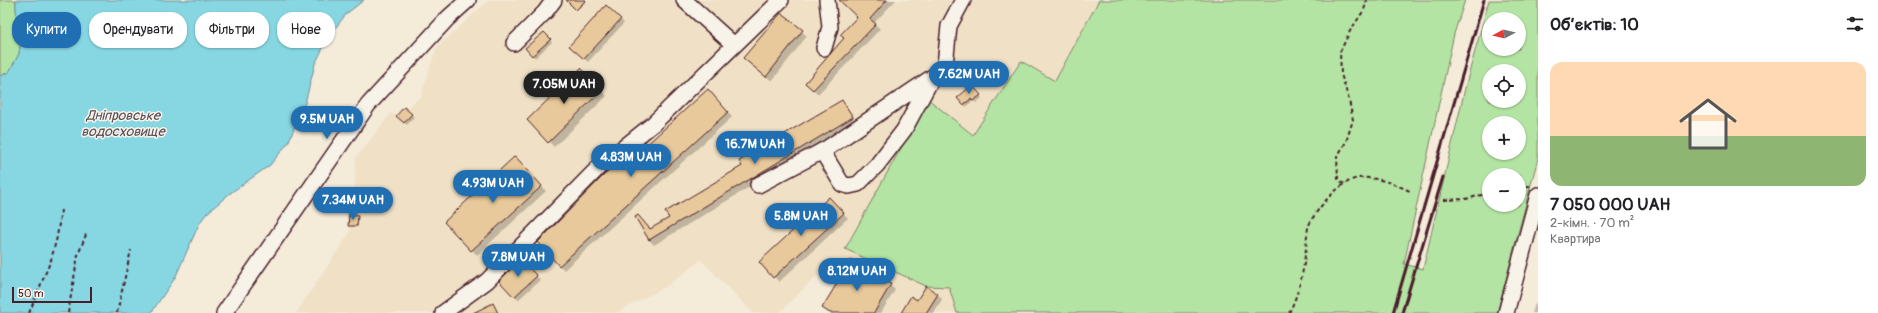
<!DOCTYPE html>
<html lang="uk">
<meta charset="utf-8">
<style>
body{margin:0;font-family:Pangolin,sans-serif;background:#f6f6f6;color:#202124;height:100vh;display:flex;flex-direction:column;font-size:15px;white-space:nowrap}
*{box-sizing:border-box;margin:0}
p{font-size:13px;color:#757577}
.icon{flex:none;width:22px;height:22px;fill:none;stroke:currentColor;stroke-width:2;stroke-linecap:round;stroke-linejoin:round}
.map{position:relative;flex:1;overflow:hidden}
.drawer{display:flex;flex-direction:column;background:#fff;width:340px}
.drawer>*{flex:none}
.top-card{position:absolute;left:12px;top:12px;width:380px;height:36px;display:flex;gap:8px}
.needle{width:26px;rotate:263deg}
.controls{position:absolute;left:1482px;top:12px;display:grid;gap:8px}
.controls a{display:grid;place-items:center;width:44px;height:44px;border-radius:50%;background:#fff;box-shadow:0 1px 3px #0004;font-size:20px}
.scale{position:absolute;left:12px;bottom:10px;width:80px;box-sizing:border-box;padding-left:4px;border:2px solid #4a1f2b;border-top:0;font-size:11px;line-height:14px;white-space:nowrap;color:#4a1f2b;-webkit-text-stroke:3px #f7f3e8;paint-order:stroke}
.price{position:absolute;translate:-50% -34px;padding:0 9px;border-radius:14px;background:#1f6fb2;color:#fff;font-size:13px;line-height:26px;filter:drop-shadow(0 1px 2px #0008)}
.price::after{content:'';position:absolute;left:50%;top:24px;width:12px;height:9px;margin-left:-6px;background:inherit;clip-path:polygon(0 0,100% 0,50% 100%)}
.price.current{background:#222;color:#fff}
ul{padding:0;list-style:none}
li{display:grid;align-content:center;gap:8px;height:212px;padding:0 12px}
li+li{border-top:1px solid #e0e0e0}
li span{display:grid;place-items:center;height:124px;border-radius:12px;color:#555}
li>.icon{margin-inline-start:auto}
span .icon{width:72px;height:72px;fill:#fffc;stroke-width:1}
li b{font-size:17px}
h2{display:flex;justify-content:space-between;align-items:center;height:48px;padding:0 12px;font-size:17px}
.tag{padding:0 14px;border-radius:16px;background:#fff;box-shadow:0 1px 3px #0004;font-size:14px;line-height:36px}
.tag.current{background:#1f6fb2;color:#fff}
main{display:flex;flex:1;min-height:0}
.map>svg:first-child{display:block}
.built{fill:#f0e1c6}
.green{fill:#b3e4a3;stroke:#7e8267;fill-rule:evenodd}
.water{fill:#87d7e3;stroke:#6f8d99}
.shadow{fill:#0003}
.building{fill:#e8c99b;stroke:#4a1f2b}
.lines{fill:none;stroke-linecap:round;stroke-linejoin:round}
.minor-casing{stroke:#4a1f2b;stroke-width:18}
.path{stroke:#4a1f2b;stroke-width:2;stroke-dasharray:4 3;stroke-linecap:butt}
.minor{stroke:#f7f3e8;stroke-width:15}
.rail{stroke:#4a1f2b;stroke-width:3}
.labels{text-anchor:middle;stroke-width:3;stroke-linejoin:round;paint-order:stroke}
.water-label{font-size:14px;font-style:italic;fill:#594d59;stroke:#f7f3e8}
</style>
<main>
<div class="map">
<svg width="1538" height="313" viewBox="0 0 1538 313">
<rect width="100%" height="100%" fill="#f4ebd9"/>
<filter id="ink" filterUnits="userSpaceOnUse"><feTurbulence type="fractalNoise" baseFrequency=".025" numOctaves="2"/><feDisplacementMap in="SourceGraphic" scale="8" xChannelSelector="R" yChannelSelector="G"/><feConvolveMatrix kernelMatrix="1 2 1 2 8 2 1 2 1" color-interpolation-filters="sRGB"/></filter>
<g filter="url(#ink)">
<!-- built -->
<polygon class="built" points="489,0 1099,0 1055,81 1021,61 973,135 928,99 926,286 950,287 957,313 830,313 822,308 836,285 826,278 828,274 820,273 779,313 753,313 701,260 667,286 616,313 296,313 350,232 349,215 354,215 356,158 391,113 396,116 404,107 406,109 421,96 436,48"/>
<!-- green -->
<g class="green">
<polygon points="0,0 16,0 16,10 21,38 19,54 9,72 0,76"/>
<path d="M1099 0H1465L1454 34 1404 264 1423 269 1466 84 1489 0H1538V158L1497 313H957L949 287 926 286 845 249 928 99 973 135 1021 61 1055 81ZM1489 19H1519V49H1489ZM1489 71H1519V101H1489ZM1489 123H1519V153H1489ZM1489 175H1519V205H1489Z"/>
</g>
<!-- water -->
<polygon class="water" points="16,0 364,0 346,14 328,38 315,64 305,103 288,143 270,165 229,194 206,214 199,224 175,278 151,313 0,313 0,76 9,72 19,54 21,38 16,10"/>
<!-- shadow -->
<g class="shadow">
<polygon points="573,0 582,0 585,3 577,10 570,3"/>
<polygon points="847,0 896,0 874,23 880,29 818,94 806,82 845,38 858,17"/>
<polygon points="781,14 807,36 772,81 749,63"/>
<polygon points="620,19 624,23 588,62 574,50"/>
<polygon points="544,33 552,42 535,58 527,48"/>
<polygon points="581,69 607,96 554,147 528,120"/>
<polygon points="975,89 982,98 976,103 974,101 966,107 958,98"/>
<polygon points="712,95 732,117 564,270 559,265 643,149"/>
<polygon points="842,101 857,122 654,245 649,240 636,217 651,230"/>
<polygon points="404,108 414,117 407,125 397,116"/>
<polygon points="520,162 546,191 477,255 472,250"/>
<polygon points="829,198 848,218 779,282 760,262"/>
<polygon points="357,217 358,227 350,226 349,225"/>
<polygon points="521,260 540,280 518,300 501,281"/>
<polygon points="852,261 890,285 895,290 881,313 829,313 823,308"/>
<polygon points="937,294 942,299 934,313 903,313 918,301"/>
<polygon points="1535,304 1538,305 1538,313 1532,313"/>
</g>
<!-- building -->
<g class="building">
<polygon points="566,0 586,0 576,10"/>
<polygon points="839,0 887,0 870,19 876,24 813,90 805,83 844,38 840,35 857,17"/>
<polygon points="606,5 621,19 584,59 569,46"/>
<polygon points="781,13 803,30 766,77 743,58"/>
<polygon points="544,32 551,39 532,56 525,48"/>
<polygon points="581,68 602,90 548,143 527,120"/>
<polygon points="972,85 981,95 973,101 971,99 963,105 957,98"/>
<polygon points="708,89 728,112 559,266 538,242 604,175 640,146 643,148"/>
<polygon points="842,100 853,117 649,240 635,217 638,215 650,229 669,218 665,212 742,166 739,161"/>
<polygon points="404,107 412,114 404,123 396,116"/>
<polygon points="515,156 542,186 471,251 444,222"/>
<polygon points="829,197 844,213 773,278 759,262"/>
<polygon points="349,215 358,216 357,226 348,226"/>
<polygon points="521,259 537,276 514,297 499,281"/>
<polygon points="851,260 891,284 874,313 830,313 822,308"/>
<polygon points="926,286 938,294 926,313 901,313 911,296 917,300"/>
<polygon points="493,303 498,313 473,313"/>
</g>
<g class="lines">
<defs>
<g id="minor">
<polyline points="684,0 734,45"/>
<polyline points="514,43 545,12 554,0"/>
<polyline points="824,48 830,27 827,0"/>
<polyline points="822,151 842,184 849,186 858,184 877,165 904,130 932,78"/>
<polyline points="758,185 826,149 934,76 945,65 949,26 963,0"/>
<polyline points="224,313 368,105 448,18 468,0"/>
<polyline points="443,313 487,281 598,168 653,124 781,0"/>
<polyline points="1506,313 1538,195"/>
</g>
</defs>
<!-- minor casing -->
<use href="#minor" class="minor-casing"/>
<!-- path -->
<g class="path">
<polyline points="1344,184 1338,179 1337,157 1346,142 1353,120 1349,100 1341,74 1340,52 1350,31 1364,10 1367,0"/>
<polyline points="1519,187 1530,186"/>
<polyline points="1444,200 1466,199 1489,193"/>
<polyline points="29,313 51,260 57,237 61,210"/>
<polyline points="68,313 78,255 87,232"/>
<polyline points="117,313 131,250"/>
<path d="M1289 313C1298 295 1303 275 1305 255 1307 246 1306 233 1309 225 1316 209 1341 180 1359 178 1376 176 1397 185 1412 192"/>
</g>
<!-- minor -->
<use href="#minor" class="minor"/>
<!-- rail -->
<g class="rail">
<polyline points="1393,313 1484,0"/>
<polyline points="1402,313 1443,177"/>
</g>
</g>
</g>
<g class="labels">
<!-- water labels -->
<g class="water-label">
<text x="123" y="120">Дніпровське<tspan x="123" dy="16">водосховище</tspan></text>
</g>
</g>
</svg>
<div class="controls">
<a><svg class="needle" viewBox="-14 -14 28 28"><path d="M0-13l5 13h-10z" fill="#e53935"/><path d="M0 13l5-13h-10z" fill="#757577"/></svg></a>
<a><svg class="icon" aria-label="locate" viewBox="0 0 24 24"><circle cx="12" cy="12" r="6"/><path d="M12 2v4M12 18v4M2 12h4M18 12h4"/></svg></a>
<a>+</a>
<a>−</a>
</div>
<div class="scale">50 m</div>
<b class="price" style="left:969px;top:95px">7.62M UAH</b>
<b class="price current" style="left:564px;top:105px">7.05M UAH</b>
<b class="price" style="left:327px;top:140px">9.5M UAH</b>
<b class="price" style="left:755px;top:165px">16.7M UAH</b>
<b class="price" style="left:631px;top:178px">4.83M UAH</b>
<b class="price" style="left:493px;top:204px">4.93M UAH</b>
<b class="price" style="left:353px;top:221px">7.34M UAH</b>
<b class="price" style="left:801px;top:237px">5.8M UAH</b>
<b class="price" style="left:518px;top:278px">7.8M UAH</b>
<b class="price" style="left:857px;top:292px">8.12M UAH</b>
<div class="top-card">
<a class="tag current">Купити</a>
<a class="tag">Орендувати</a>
<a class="tag">Фільтри</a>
<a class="tag">Нове</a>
</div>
</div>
<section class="drawer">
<h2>Об’єктів: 10<svg class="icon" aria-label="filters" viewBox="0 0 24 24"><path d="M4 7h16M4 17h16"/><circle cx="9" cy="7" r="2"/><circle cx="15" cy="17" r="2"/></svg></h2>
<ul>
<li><span style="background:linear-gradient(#ffd9b3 60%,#8fb573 0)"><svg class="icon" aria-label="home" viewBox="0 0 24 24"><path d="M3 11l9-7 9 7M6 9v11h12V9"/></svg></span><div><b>7 050 000 UAH</b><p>2-кімн. · 70 m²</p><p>Квартира</p></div></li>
</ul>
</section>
</main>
